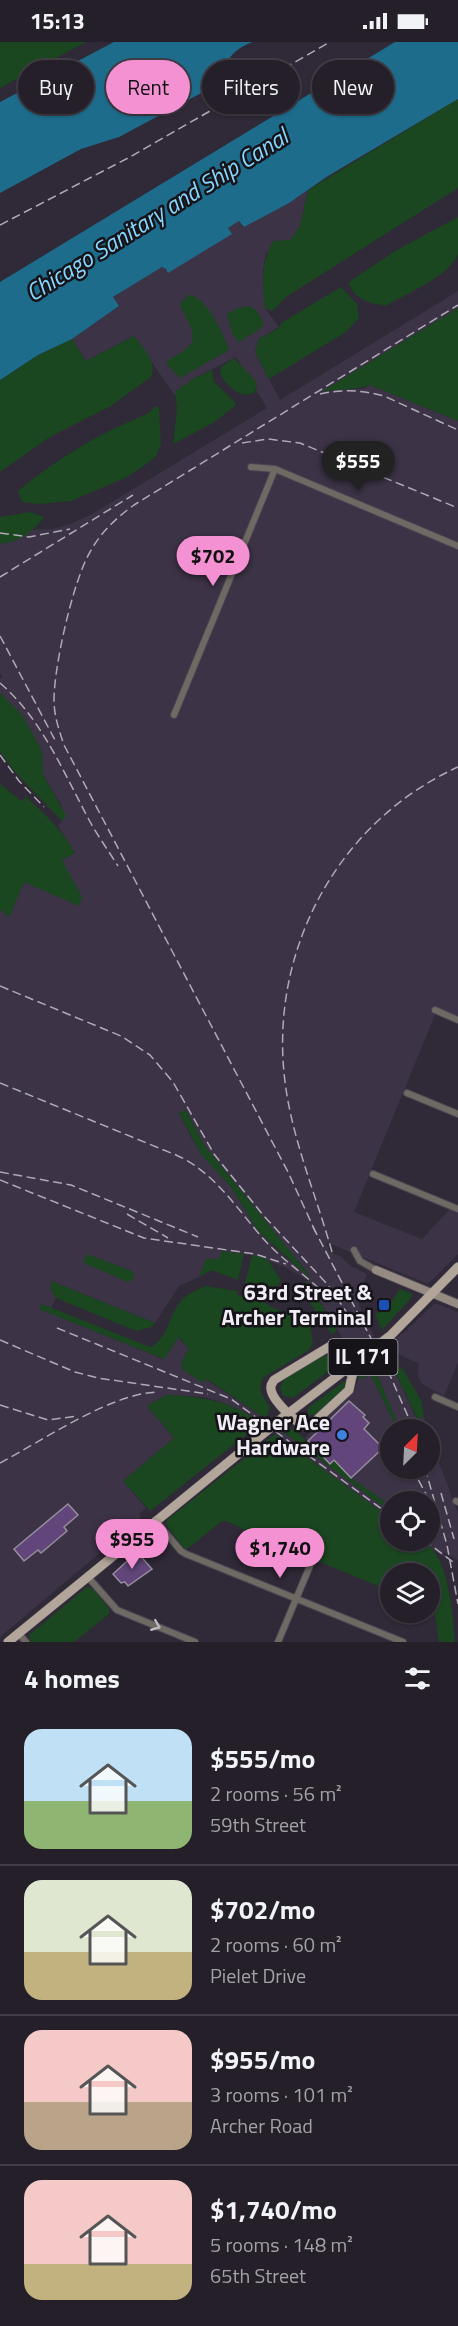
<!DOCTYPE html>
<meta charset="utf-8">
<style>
body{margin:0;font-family:"Titillium Web",sans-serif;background:#2c2731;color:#f1f3f6;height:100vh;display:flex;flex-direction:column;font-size:22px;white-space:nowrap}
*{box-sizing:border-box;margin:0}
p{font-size:20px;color:#a3a2a8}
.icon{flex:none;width:33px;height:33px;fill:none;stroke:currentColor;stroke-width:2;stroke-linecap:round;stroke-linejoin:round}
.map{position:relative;height:1600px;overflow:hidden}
.sheet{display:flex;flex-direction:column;background:#241f29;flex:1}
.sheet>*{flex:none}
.hud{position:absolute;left:18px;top:18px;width:423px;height:54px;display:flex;gap:12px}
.needle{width:39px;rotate:24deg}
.fabs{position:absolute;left:380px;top:1377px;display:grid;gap:12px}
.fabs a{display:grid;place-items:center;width:60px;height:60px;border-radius:50%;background:#241f29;box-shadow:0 2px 4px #0004,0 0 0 2px #413d46;font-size:30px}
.price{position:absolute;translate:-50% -51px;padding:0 14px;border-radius:21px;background:#f491d3;color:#111;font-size:20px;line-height:39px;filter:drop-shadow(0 2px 3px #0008)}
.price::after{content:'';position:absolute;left:50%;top:36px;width:18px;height:14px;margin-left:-9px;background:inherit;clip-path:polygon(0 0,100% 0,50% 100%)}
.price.active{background:#222;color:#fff}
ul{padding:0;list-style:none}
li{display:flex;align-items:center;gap:18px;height:150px;padding:0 24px}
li+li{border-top:2px solid #413d46}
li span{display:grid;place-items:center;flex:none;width:168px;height:120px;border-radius:18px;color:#555}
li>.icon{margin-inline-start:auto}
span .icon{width:72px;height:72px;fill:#fffc;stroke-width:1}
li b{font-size:26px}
h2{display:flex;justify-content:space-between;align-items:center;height:72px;padding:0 24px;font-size:26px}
.tag{padding:0 21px;border-radius:27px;background:#241f29;box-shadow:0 2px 4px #0004,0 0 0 2px #413d46;font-size:21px;line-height:54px}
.tag.active{background:#f491d3;color:#111}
.status{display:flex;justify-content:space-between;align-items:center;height:42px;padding:0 30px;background:#241f29;direction:ltr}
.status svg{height:16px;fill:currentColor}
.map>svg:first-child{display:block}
.built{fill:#3c3346;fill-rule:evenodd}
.green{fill:#1a4620}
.water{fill:#1d6c8c}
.building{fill:#62467b;stroke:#958d9d;stroke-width:1.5}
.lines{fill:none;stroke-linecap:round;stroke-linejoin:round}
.street-casing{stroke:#4b4452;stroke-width:8}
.secondary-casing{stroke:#4b4452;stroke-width:10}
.primary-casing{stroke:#4b4452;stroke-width:10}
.street{stroke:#6f6963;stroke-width:6}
.secondary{stroke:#958b82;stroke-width:8}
.primary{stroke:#b2a599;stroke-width:9}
.rail{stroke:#b0abb6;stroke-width:1.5;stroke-dasharray:9 4.5;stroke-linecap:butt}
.primary-bridge-casing{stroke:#4b4452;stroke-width:10;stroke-linecap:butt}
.primary-bridge{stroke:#b2a599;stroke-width:9}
.oneway{stroke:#bdb8bb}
.transit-dot{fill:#1a4fb4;stroke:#161319;stroke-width:2}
.shop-dot{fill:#3f7fe0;stroke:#161319;stroke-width:2}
.labels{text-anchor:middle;stroke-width:5;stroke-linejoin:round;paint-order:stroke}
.shield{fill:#161319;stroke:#afacb4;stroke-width:1.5}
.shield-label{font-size:21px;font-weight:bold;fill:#f1edf6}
.poi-label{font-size:22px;font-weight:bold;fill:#f1edf6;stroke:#161319;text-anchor:end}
.water-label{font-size:24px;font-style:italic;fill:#86d6fd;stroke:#161319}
</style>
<div class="status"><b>15:13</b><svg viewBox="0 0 49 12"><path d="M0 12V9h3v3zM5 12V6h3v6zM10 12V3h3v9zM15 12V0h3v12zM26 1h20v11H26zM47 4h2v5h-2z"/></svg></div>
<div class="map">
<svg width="458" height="1600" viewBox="0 0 458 1600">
<rect width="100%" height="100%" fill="#302937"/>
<!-- built -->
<g class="built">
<path d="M308 148 300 184 291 198 281 200 266 211 263 229 265 266 279 285 259 297 255 310 280 358 458 249V266L323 349 342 346 363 347 370 343 458 379V976L437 968 354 1170 422 1197 451 1166 458 1169V1212L428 1242 326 1200 329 1209 341 1215 351 1224 367 1232 359 1255V1263L374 1294 362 1301 360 1296 348 1305 307 1238 285 1225 250 1213 222 1209 220 1217 206 1218 199 1235 179 1244 155 1281 51 1239 56 1256 51 1266 42 1262 40 1267 163 1317 178 1295 189 1307 181 1321 266 1377 261 1381 249 1372 216 1358 202 1355 166 1353 147 1364 174 1396 123 1439 146 1466 140 1471V1477L0 1595V829L62 817 75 811 58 784 62 779 61 763 43 732 40 711 23 674 0 651V636H3L0 631V485L28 488 53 487 70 482 92 472 267 366 236 315 191 338 176 350 175 354 134 294 86 319 72 297 118 265 113 256 128 245 160 226 164 225 167 229 232 192 228 186 239 179 243 185ZM186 1068 204 1103 310 1234 281 1212 259 1190 231 1145 201 1111 191 1095 179 1071Z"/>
<polygon points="435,1261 458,1270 458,1321 444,1354 422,1342 418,1334 419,1322 396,1311 389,1301 407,1288"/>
<polygon points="383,1310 391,1321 416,1376 424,1375 425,1387 400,1387 371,1318"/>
<polygon points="371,1333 397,1387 390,1388 390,1426 429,1426 429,1401 437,1415 458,1471 458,1518 444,1510 445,1516 420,1499 433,1501 431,1484 429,1484 429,1460 390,1460 390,1463 351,1436 334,1418 330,1422 305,1396 355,1347 358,1337"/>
<polygon points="281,1388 390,1470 390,1476 275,1392"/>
</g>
<!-- green -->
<g class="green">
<polygon points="0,0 86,0 0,46"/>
<path d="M458 57V146L286 255 273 269 265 266C262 243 261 220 273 199L290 198 300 184 308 148Z"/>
<path d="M458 175C458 185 458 202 458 212 450 234 406 252 387 263 371 263 352 256 349 240L395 209Z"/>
<polygon points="341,245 357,262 359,276 346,290 269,337 255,310 259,297 279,286 281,281"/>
<path d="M188 253C206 253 224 293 229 308L180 336 166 321C172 314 180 312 187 306 202 294 184 276 180 262Z"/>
<path d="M249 264 256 268 264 281C260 290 247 293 239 301L232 291 227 272 238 266Z"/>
<path d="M458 266V379L370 343C361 348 335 347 321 350Z"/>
<path d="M134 294C142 305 158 320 151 335L111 364 50 395 0 430V338L38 313 72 297 86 319Z"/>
<path d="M234 316 255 338 257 345 254 351C239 357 228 345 220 332L221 325Z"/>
<polygon points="212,328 214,340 236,361 235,364 213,381 173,402 177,366 175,350 191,338"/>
<path d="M156 364 159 366 161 403 156 414 144 424 127 435 71 459 38 462 22 460 18 449C57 416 100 391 147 372Z"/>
<path d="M30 470 44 475C35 488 16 503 0 501V475Z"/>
<polygon points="0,651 23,674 42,709 43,732 66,774 62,779 14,729 0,709"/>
<path d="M0 742 21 759 26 755C46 773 62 788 75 811L62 818 82 855 79 864 24 840 9 875 0 868Z"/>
<polygon points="186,1068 204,1103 310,1234 309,1235 259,1190 231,1145 201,1112 179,1071"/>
<polygon points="222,1209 244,1212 238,1238 211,1228 199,1235 206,1217 219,1217"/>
<polygon points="87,1212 132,1229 134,1231 134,1236 128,1240 86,1222 83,1219"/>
<polygon points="252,1213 267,1217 281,1238 273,1252 245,1241"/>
<polygon points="51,1239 155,1281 152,1285 136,1289 56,1256 51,1248"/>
<polygon points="308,1239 337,1289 332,1292 298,1245"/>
<path d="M205 1244 238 1249 237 1253 243 1255 245 1253 268 1262 269 1264 300 1277 310 1285 313 1301 309 1308 264 1335C256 1347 263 1354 270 1365L266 1377 207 1337 203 1341 183 1328 181 1321 189 1307 179 1295 164 1317 39 1267 42 1262 150 1305C168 1298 169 1272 181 1259 188 1251 196 1248 205 1244Z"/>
<polygon points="400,1247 412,1252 412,1255 382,1288 375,1272 387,1268"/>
<polygon points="324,1313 332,1315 339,1321 293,1356 283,1354 280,1345 286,1336"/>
<polygon points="371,1318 400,1387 397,1387 371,1333 359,1337 357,1331"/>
<polygon points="391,1321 403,1327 421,1358 424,1375 417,1376"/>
<polygon points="347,1337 344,1347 317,1373 308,1373 308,1366"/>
<path d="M166 1353C201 1354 232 1359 261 1381L150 1469 123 1439 174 1396 147 1364Z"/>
<polygon points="286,1385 295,1388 329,1421 334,1418 351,1436 390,1463 390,1470 281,1388"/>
<path d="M275 1392 390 1476V1498C399 1499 410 1497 418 1499 449 1504 453 1575 455 1600H439L434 1565 429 1563V1532H390V1549L252 1492 227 1479H222L191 1504 187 1507 183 1505 166 1483 167 1478Z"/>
<polygon points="87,1545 92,1546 109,1566 109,1572 74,1600 31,1600 29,1593"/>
</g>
<!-- water -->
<g class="water">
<path d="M114 0H252C239 6 225 13 228 30L220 41 119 95 81 107 0 151V60Z"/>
<polygon points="395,0 458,0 458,57 328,134 289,161 244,185 239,179 228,186 232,192 168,231 166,227 162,225 113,255 119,264 72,297 38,313 0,338 0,240"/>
</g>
<!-- building -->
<g class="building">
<polygon points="349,1359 365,1373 363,1375 369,1381 364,1387 383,1406 351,1436 334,1418 330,1422 308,1399"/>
<polygon points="68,1462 78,1473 64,1485 67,1489 41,1511 38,1508 24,1519 14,1507"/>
<polygon points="137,1510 152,1527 128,1544 125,1540 121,1541 113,1532"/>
</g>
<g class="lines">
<defs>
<g id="street">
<polyline points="251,425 275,427 458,504"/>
<polyline points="174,673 275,427"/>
<polyline points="435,968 458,978"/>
<polyline points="407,1051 458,1072"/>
<polyline points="373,1132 458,1167"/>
<polyline points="354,1208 360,1219 376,1228"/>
<polyline points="435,1355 458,1365"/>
<polyline points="456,1459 458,1460"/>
<polyline points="155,1478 181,1509 186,1512 403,1600"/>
<polyline points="87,1534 117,1568 195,1600"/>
<polyline points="18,1591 26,1600"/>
<polyline points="278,1600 312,1519"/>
</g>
<polyline id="secondary" points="376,1228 458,1262"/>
<g id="primary">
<path d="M342 1317 332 1303 274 1338C272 1342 270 1343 271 1347 272 1358 298 1384 309 1385L349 1348 352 1334"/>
<polyline points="273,1383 391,1293 458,1225"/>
<polyline points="8,1600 269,1387"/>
</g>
</defs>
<!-- street casing -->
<use href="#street" class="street-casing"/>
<!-- secondary casing -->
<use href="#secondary" class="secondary-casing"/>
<!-- primary casing -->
<use href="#primary" class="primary-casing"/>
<!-- street -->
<use href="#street" class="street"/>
<!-- secondary -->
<use href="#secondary" class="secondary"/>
<!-- primary -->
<use href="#primary" class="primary"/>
<!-- rail -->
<g class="rail">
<polyline points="0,183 130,115 330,0"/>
<path d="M320 352C343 347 362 348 384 354L458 388"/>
<polyline points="242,401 268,397 300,401 458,466"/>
<polyline points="0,491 29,495 70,487"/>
<polyline points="0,535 133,453"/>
<polyline points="0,594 56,700"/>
<path d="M0 641C41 676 63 729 88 776 97 793 108 808 118 824"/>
<polyline points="0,713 19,739 44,765"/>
<polyline points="0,944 121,994 150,1013 173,1040 214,1112 263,1173 328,1243 356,1284"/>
<path d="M0 1041 176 1113C217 1131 239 1171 269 1203 289 1223 312 1238 332 1259"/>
<polyline points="0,1130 71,1143 198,1195"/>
<polyline points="0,1138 144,1196 255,1212 286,1222"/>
<polyline points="127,1172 168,1196"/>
<polyline points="313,1185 389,1331 414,1388"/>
<path d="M316 1191 288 1130 64 703C59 688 54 674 54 658 54 624 73 539 90 510 101 490 116 476 134 463L458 263"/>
<path d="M332 1210C317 1156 294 1102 286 1047 266 914 335 781 458 725"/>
<polyline points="57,1286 231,1357 390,1473"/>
<polyline points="0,1298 75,1330 98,1336 208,1352"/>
<polyline points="0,1363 48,1378 78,1374"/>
<path d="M0 1421C42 1399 111 1351 158 1350"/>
<polyline points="412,1426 428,1456"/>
<polyline points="425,1426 447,1503 458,1562"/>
<polyline points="441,1451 454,1497"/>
<polyline points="424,1498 453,1520"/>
</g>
<defs>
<g id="primary-bridge">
<polyline points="342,1317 352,1334"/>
<polyline points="269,1387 273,1383"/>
</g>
</defs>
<!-- primary-bridge casing -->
<use href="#primary-bridge" class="primary-bridge-casing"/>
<!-- primary-bridge -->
<use href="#primary-bridge" class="primary-bridge"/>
</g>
<!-- one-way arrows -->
<defs><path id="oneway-chevron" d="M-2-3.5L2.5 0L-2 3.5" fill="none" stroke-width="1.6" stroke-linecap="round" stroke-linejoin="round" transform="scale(1.5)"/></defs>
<use class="oneway" href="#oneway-chevron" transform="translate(156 1584) rotate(22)"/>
<!-- markers -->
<rect class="transit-dot" x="378" y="1257" width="12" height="12" rx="3"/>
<circle class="shop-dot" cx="342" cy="1393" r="6"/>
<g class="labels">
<!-- shield labels -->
<rect class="shield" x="328.5" y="1297" width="69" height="36" rx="4.5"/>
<g class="shield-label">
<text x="363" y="1322">IL 171</text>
</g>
<!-- poi labels -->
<g class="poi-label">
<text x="372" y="1258">63rd Street &amp;<tspan x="372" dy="25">Archer Terminal</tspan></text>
<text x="330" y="1388">Wagner Ace<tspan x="330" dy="25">Hardware</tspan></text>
</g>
<!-- water labels -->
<g class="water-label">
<text transform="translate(157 173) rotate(-32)" y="8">Chicago Sanitary and Ship Canal</text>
</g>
</g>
</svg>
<div class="fabs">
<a><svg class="needle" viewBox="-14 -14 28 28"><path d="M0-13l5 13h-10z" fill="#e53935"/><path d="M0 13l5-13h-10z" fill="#a3a2a8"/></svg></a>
<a><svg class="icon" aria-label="locate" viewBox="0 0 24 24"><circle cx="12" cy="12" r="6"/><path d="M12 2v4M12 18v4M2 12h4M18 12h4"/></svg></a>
<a><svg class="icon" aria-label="layers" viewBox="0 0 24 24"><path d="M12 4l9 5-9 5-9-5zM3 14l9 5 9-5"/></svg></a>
</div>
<b class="price active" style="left:358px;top:450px">$555</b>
<b class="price" style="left:213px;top:545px">$702</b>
<b class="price" style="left:132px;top:1528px">$955</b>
<b class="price" style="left:280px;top:1537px">$1,740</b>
<div class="hud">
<a class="tag">Buy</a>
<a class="tag active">Rent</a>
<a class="tag">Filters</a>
<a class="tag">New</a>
</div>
</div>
<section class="sheet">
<h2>4 homes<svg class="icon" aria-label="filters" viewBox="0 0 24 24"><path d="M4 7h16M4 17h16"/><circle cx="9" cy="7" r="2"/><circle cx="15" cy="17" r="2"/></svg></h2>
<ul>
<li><span style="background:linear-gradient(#bfe0f5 60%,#8fb573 0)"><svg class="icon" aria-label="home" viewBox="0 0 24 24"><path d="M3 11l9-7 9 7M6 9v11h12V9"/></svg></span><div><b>$555/mo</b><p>2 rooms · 56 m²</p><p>59th Street</p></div></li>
<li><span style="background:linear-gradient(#dfe7d0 60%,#c2b280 0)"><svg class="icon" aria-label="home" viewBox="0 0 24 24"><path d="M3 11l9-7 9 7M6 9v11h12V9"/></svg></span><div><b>$702/mo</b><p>2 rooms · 60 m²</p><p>Pielet Drive</p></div></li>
<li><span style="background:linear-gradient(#f6c9c9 60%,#b9a48a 0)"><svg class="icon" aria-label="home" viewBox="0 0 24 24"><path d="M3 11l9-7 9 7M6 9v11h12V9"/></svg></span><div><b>$955/mo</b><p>3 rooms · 101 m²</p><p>Archer Road</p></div></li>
<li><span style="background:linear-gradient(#f6c9c9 70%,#c2b280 0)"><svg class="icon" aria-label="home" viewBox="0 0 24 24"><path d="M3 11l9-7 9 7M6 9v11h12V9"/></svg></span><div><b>$1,740/mo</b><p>5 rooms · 148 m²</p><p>65th Street</p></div></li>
</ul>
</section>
